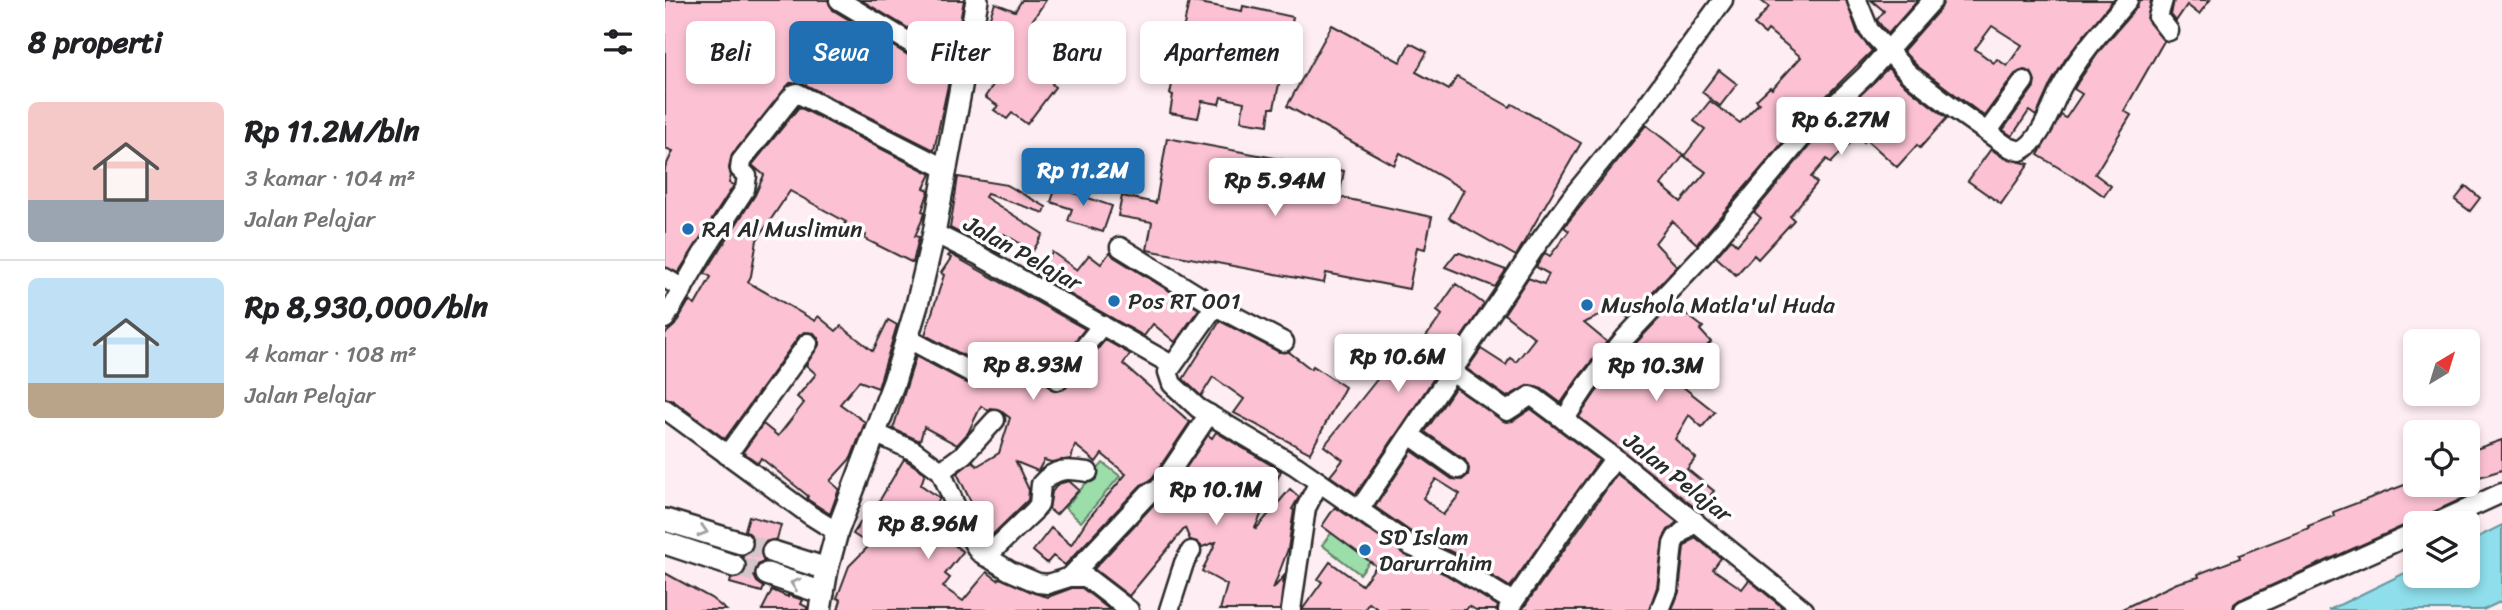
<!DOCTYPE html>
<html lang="id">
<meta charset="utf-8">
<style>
body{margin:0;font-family:Sriracha,sans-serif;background:#f6f6f6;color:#202124;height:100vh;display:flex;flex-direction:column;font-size:26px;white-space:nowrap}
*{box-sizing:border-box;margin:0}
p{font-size:23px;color:#757577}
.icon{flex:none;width:38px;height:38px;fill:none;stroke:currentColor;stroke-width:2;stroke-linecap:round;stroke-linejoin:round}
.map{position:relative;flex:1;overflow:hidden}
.sheet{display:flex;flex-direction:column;background:#fff;width:665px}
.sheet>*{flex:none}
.banner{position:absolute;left:21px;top:21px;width:665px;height:63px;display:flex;gap:14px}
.needle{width:46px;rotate:38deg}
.tools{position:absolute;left:1738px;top:329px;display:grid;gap:14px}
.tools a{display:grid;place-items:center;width:77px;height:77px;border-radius:10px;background:#fff;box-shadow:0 4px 10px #0003;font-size:35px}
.price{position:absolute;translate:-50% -60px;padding:0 16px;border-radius:7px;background:#fff;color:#222;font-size:23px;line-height:46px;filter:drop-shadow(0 2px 4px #0008)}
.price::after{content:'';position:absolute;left:50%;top:42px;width:21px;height:16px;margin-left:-10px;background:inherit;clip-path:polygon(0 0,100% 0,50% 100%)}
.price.on{background:#1f6fb2;color:#fff}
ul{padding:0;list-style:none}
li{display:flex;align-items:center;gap:21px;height:175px;padding:0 28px}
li+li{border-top:2px solid #e0e0e0}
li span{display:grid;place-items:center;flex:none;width:196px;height:140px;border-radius:10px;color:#555}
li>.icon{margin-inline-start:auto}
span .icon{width:84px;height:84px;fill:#fffc;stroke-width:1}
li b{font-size:30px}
h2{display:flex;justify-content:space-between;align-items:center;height:84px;padding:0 28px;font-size:30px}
.chip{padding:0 24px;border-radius:10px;background:#fff;box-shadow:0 4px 10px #0003;font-size:24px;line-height:63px}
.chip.on{background:#1f6fb2;color:#fff}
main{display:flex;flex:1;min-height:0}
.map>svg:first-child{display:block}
.green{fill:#9bdeaa;stroke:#63846a;stroke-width:2}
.water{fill:#8edeeb;stroke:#66969e;stroke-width:2}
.building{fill:#fcc2d3;stroke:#2b2b2b;stroke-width:2;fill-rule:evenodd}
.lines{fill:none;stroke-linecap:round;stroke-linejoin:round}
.tertiary-tunnel{stroke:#d4c6ca;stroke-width:21;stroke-dasharray:21 10;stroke-linecap:butt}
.minor-casing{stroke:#2b2b2b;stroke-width:23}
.tertiary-casing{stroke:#2b2b2b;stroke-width:26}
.minor{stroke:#fff;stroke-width:18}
.tertiary{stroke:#fff;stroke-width:21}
.oneway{stroke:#a0a0a0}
.poi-dot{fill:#1f6fb2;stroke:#fff;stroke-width:2.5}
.labels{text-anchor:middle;stroke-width:7;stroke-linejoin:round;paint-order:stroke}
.poi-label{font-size:23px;fill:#2b2b2b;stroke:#fff;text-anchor:start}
.street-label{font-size:23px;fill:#2b2b2b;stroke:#fff}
</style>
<main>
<section class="sheet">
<h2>8 properti<svg class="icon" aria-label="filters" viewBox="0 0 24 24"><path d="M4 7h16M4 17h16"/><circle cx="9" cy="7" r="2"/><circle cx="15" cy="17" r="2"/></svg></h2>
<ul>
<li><span style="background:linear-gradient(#f6c9c9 70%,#9aa5b1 0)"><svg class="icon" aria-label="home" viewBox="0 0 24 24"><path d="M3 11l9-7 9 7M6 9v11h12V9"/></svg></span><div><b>Rp 11.2M/bln</b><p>3 kamar · 104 m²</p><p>Jalan Pelajar</p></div></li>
<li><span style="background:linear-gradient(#bfe0f5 75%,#b9a48a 0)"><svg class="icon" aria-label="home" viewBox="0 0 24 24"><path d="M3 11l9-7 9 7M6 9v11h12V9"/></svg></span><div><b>Rp 8,930,000/bln</b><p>4 kamar · 108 m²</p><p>Jalan Pelajar</p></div></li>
</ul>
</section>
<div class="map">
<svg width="1837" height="610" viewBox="0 0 1837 610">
<rect width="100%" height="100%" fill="#feedf2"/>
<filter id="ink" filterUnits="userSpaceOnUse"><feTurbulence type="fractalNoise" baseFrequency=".0143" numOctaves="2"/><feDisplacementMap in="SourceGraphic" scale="14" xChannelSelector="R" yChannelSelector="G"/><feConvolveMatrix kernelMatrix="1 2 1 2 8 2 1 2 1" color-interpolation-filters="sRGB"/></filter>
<g filter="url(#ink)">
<!-- green -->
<g class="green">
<polygon points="438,463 455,476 416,522 400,508"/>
<polygon points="672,526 710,554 695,574 657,545"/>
</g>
<!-- water -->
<polygon class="water" points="1837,525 1837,601 1818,610 1664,610 1750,568 1750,576 1802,576 1803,542"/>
<!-- building -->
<g class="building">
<polygon points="0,0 163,0 168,10 273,73 285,76 269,150 137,83 125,83 67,155 64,168 66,176 64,183 69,185 13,273 0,267 0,168 8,151 0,148"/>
<polygon points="196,0 299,0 289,54 283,52"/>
<polygon points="357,0 381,0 367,21 387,38 381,46 403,63 387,84 390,87 362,124 347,113 342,119 329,110 333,106 320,97 332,79 325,74 341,49 339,48 344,40 320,30 330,3 350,11"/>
<polygon points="1095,0 1181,0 1193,34 1207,51 1135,122 1032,244 1007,221 990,243 1012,266 963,318 950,308 919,323 942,342 913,378 896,403 877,389 864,385 842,397 802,369 816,349 841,365 845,358 851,362 870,338 839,314 863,278 879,284 884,274 871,267 880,253 885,256 904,231 899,227 981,125 1019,155 996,185 1016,202 1041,172 1019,156 1040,129 1029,121 1045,101 1075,123 1094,103 1091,100 1105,87 1107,89 1136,57 1103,30 1100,34 1089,25 1104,7"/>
<polygon points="1206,0 1253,0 1223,34 1212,20 1219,11"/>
<path d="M1279 0H1448L1401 58 1386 83 1371 116 1364 111 1347 136 1338 130 1369 87 1370 81 1366 72 1359 70 1350 74 1319 116 1252 66 1238 51 1276 8ZM1327 26 1357 45 1342 66 1332 59 1329 63 1310 49Z"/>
<polygon points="1474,0 1486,0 1482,20 1499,41 1459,111 1466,115 1430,174 1446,186 1439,196 1418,181 1417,182 1373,155 1396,115 1401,118 1417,94 1409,89 1413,82 1436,49 1472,7"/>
<polygon points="1509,0 1545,0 1534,14 1522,5 1511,21 1506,15"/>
<polygon points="524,1 577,11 578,6 628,17 609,108 605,108 603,125 576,121 579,102 556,97 554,104 537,101 533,118 505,113 508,95 505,94"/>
<polygon points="667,25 735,62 745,43 762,52 751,72 784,90 792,77 845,107 847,104 916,143 851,256 784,218 799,190 735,153 729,165 622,106"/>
<polygon points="1223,68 1237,83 1282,118 1255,148 1252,145 1232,167 1201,139 1199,142 1192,136 1166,163 1162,159 1146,177 1152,183 1125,216 1129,220 1093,259 1089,255 1071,275 1051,257 1066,239 1072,245 1096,218 1089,212 1152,137"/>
<polygon points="1054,70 1072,84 1055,106 1037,92"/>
<polygon points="134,107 266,174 259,188 264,190 257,211 260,212 258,218 250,236 254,237 248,263 200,239 201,235 179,224 181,222 125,191 92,240 86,276 83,282 150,321 153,316 171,331 176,326 208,351 223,320 232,325 213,388 194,381 175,404 200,422 186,458 165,481 174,489 165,514 142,499 143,496 96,458 93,463 78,452 98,424 113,436 139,403 132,397 151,374 141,365 154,345 154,339 149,333 139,332 134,336 60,439 7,400 0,398 0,334 10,325 24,301 30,305 46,277 40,273 90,195 99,175 87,165"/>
<polygon points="502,138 679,171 674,197 767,217 760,249 752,247 744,289 661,273 659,283 482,250 487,222 453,216 457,196 491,203"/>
<polygon points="1326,149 1339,158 1364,164 1336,204 1303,181"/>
<polygon points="293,177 342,185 381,207 379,213 322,194 320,197 378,234 368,251 339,234 335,254 285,228"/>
<polygon points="392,184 410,190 409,193 447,206 438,232 403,221 407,209 386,202"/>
<polygon points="1801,186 1815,198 1805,211 1790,200"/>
<polygon points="387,252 412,270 424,255 436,264 445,252 449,257 534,309 510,342 488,324 479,336 371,275"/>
<polygon points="791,253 795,253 841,270 830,287 780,267"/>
<polygon points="285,254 420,329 384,373 382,383 386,389 392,391 401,388 440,340 465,354 458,364 525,422 486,480 476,485 400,565 388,556 382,563 368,551 386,528 406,545 422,520 461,474 437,454 431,462 410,445 406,459 386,462 379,460 373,471 351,462 364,490 363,500 321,541 310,524 308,517 316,523 292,473 308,461 312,466 334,453 345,418 333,409 326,408 324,411 316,406 303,433 292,445 259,427 255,441 228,429 251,356 302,383 312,383 317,378 317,368 313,363 260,335 279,275 276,273 286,258 283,256"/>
<polygon points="791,284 819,304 691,494 665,476 678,460 659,446 710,382 718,372 715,370 727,354 747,370 764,347 757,342 777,315 772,311"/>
<polygon points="1008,304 1038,327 1035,330 1046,342 1041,347 1052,358 1040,370 1028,359 1008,379 1050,412 1037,427 1024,415 1010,439 1031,458 1022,469 1049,491 1033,510 914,417 931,392 969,345"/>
<polygon points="555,321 614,352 624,352 646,369 648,366 680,387 645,453 569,413 579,399 548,377 536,396 518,379"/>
<path d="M790 388 841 422 848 421 866 409 934 460 845 587 791 554 752 536 710 507 747 451 787 479 797 480 803 475 804 469 800 460 760 432ZM771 479 795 494 778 515 758 498Z"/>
<polygon points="551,432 616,471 590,528 591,529 625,489 634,497 627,509 629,510 623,549 608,589 619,576 615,610 555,610 562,585 537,571 551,542 537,547 532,542 525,540 520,528 464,596 429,569 490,503 502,496 543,435 547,438"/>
<polygon points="1837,440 1837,470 1802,481 1802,452"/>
<polygon points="239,459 260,473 256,485 275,498 257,527 281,514 295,543 286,542 298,552 280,574 285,578 278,587 298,601 322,572 333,580 335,578 369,593 383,597 407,588 417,588 445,610 173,610 176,600 172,598 184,566 205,545 188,534 208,503 212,505"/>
<polygon points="952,474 1012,522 1003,530 998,539 992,587 984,610 857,610"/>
<polygon points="404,481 414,490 391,515 384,509 387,492 393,484"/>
<polygon points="1750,481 1750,485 1809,485 1812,492 1766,513 1761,519 1745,523 1574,600 1569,604 1568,610 1455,610 1512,583 1534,577 1533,574 1575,558 1574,555 1644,528 1643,526 1669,516 1668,512"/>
<polygon points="670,507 740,555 780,574 833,606 832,610 811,610 804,606 801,610 714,610 704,603 699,610 637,610 657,582 653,579 665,562 697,585 711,566 657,526"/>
<polygon points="84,516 116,525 112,539 100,542 95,549 99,561 93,565 89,576 92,582 99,587 97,592 65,583 66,579 77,576 81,571 82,563 77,556 84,553 89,546 86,535 80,530"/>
<polygon points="1030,537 1056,558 1048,569 1077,589 1084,580 1117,607 1114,610 1007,610 1014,592 1019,547"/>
<polygon points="0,573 46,598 61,610 0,610"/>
<polygon points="107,590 123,597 123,595 138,600 136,604 142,607 142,610 97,610"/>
</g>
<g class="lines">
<!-- tertiary-tunnel -->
<g class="tertiary-tunnel">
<polyline points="76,543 108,552"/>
<polyline points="69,566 102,574"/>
</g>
<defs>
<g id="minor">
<polyline points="174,0 279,63 298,68"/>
<path d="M1192 0 1204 30 1244 74 1292 111 1343 147 1355 151C1375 144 1387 106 1396 88 1414 55 1439 28 1463 0"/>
<polyline points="1498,0 1493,17 1504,31"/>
<polyline points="1323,131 1359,81"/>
<polyline points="269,233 313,255 507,365"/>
<polyline points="455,247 550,306 503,372 507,384 533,408 631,466 746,546 785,564 848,602"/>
<polyline points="0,278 18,289"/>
<polyline points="550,306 619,342"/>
<polyline points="0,319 37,255 80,189 82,176 75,169 76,161 129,94 132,93 281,169"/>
<polyline points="242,338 307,373"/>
<polyline points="787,372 842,411 865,396 870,398 950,458 1139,610"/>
<polyline points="393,380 437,325"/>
<polyline points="0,409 145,515 172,532"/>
<polyline points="899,420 922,385 960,338 1038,255 1144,129 1201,75 1268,0"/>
<polyline points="210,433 249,451 276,471 300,529 314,552 345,571 373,583 383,584 405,577 421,577 464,610"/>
<polyline points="745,435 793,469"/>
<polyline points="62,455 143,343"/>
<polyline points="276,471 299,454 330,420"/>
<polyline points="694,510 869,249 910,193 979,109 1058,0"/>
<polyline points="1771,523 1837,493"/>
<path d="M321 557 369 511 374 505 376 484C391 467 402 469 423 472"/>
<polyline points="405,577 484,493 493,490 544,414"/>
<polyline points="504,610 519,563 526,551"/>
<polyline points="626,610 641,508 654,482"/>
<polyline points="843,610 915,505 950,458"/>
<polyline points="995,610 1003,590 1008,544 1011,538 1030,521"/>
<polyline points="1579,610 1750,533"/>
</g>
<g id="tertiary">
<polyline points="0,520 76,543"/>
<polyline points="0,543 69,566"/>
<polyline points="108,552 162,569"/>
<polyline points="102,574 158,593"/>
<polyline points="155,610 162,569 172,532 229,382 252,305 269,233 312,0"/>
</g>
</defs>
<!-- minor casing -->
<use href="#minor" class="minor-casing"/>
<!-- tertiary casing -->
<use href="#tertiary" class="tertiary-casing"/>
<!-- minor -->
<use href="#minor" class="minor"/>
<!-- tertiary -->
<use href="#tertiary" class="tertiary"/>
</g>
<!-- one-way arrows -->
<defs><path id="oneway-chevron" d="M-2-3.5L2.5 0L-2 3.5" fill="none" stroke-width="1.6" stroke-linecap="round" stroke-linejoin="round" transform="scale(1.75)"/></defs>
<g class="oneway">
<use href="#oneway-chevron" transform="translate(38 531) rotate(17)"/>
<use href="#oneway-chevron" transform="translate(130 584) rotate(-162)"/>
</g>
</g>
<!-- markers -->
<g class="poi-dot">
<circle cx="23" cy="229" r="7"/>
<circle cx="449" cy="301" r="7"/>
<circle cx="922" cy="305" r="7"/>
<circle cx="700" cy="550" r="7"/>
</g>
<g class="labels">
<!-- poi labels -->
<g class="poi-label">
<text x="37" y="237">RA Al Muslimun</text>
<text x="463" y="309">Pos RT 001</text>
<text x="936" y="313">Mushola Matla'ul Huda</text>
<text x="714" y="545">SD Islam<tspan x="714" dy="26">Darurrahim</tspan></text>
</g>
<!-- street labels -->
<g class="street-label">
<text transform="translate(358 253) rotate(29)" y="8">Jalan Pelajar</text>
<text transform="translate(1013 477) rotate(38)" y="8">Jalan Pelajar</text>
</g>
</g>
</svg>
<div class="tools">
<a><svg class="needle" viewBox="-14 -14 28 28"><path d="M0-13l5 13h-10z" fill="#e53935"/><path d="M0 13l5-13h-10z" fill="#757577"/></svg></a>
<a><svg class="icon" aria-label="locate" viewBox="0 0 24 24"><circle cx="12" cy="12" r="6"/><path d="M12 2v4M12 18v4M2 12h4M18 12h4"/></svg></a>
<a><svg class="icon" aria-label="layers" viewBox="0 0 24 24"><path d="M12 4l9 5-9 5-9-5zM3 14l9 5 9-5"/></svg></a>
</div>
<b class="price" style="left:1176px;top:157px">Rp 6.27M</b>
<b class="price on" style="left:418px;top:208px">Rp 11.2M</b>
<b class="price" style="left:610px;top:218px">Rp 5.94M</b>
<b class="price" style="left:733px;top:394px">Rp 10.6M</b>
<b class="price" style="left:368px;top:402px">Rp 8.93M</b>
<b class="price" style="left:991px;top:403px">Rp 10.3M</b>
<b class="price" style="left:551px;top:527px">Rp 10.1M</b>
<b class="price" style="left:263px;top:561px">Rp 8.96M</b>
<div class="banner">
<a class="chip">Beli</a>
<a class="chip on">Sewa</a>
<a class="chip">Filter</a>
<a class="chip">Baru</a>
<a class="chip">Apartemen</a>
</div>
</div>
</main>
